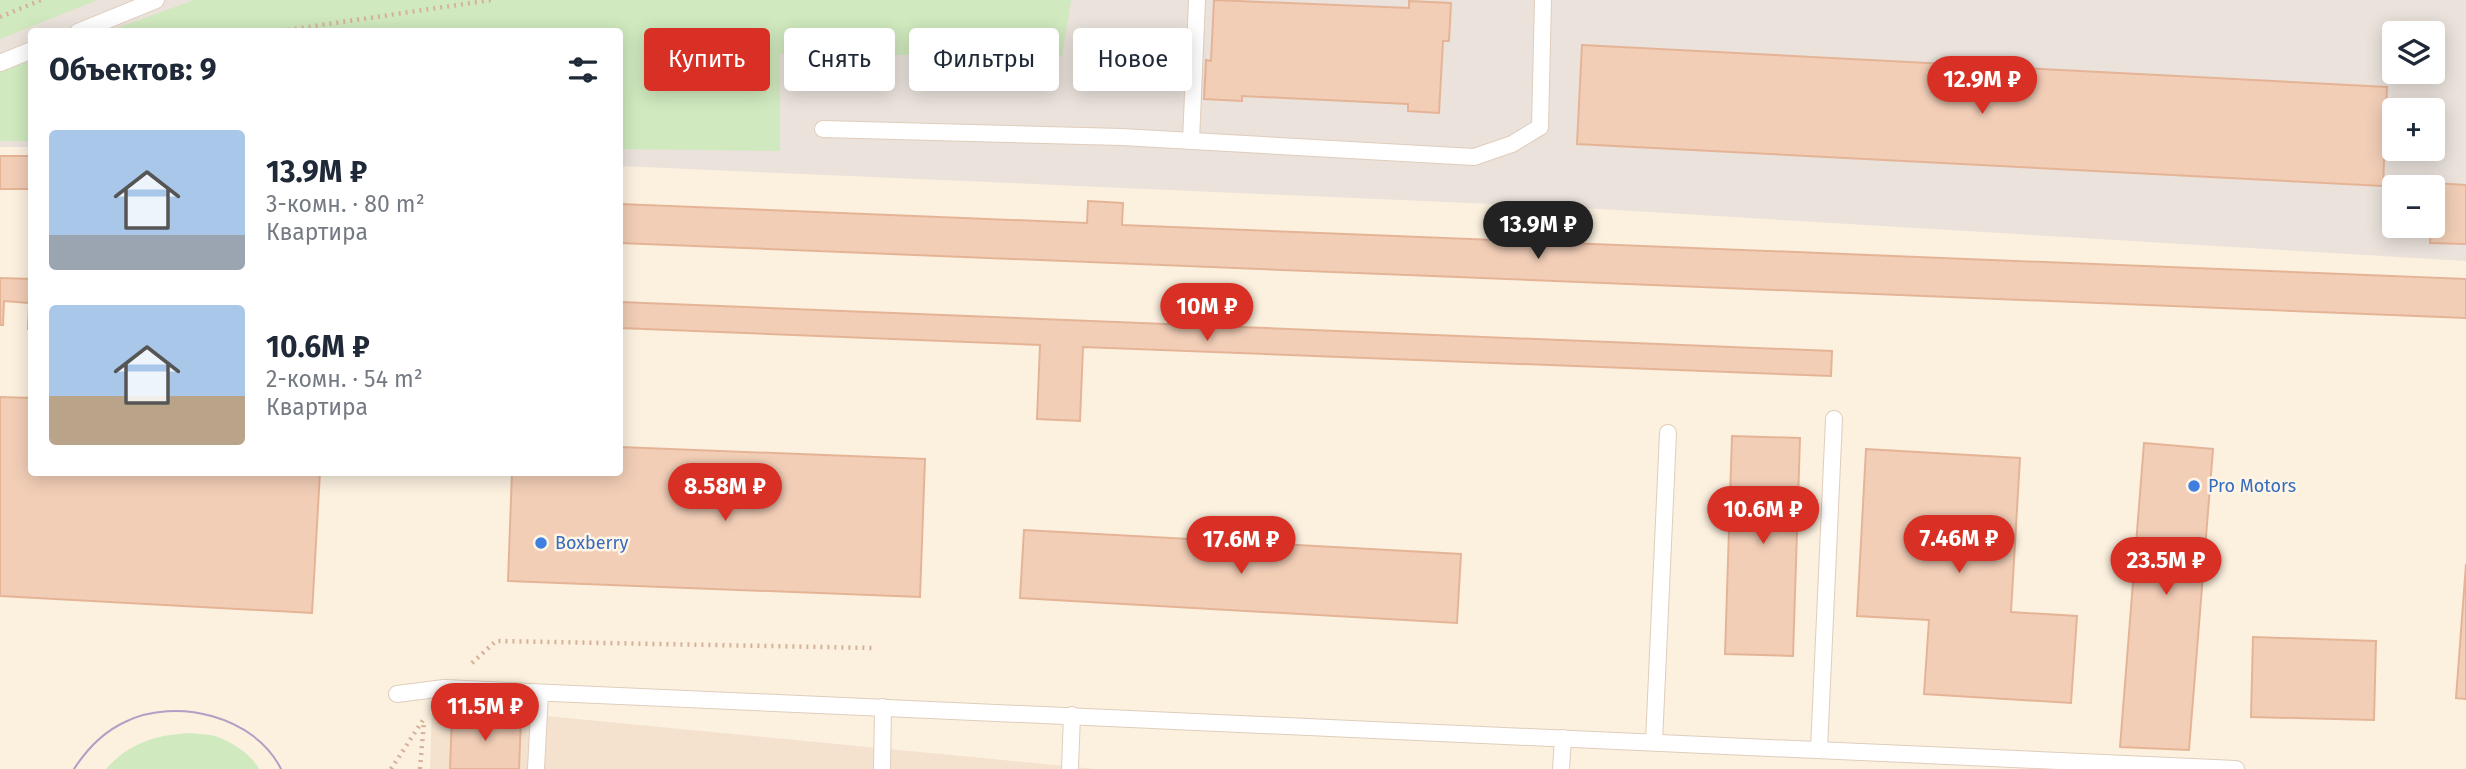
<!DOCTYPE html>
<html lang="ru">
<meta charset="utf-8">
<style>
body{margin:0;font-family:"Fira Sans",sans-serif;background:#f6f6f7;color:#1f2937;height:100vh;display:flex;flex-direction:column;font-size:26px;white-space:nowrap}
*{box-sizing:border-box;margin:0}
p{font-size:23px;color:#747a83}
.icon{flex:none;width:38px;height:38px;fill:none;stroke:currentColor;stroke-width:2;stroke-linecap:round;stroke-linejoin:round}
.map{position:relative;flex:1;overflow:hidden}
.details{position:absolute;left:28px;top:28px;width:595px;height:448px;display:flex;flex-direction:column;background:#fff;border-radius:7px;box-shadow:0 4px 18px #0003}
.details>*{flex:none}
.guide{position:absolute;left:644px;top:28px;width:665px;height:63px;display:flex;gap:14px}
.controls{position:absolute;left:2382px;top:21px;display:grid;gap:14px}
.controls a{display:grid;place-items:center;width:63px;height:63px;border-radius:7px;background:#fff;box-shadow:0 4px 18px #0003;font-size:35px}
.price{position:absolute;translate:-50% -60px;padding:0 16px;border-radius:24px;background:#d93025;color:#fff;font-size:23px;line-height:46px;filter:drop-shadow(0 2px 4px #0008)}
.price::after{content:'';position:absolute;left:50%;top:42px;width:21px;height:16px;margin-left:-10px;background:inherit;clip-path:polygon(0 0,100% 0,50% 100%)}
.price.active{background:#222;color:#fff}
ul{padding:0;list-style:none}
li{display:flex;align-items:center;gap:21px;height:175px;padding:0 21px}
li span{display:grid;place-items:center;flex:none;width:196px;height:140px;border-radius:7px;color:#555}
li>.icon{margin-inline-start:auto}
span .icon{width:84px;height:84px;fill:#fffc;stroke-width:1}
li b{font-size:30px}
h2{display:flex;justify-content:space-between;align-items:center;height:84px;padding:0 21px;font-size:30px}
.pill{padding:0 24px;border-radius:7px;background:#fff;box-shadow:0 4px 18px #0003;font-size:24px;line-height:63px}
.pill.active{background:#d93025;color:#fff}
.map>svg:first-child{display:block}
.residential{fill:#f4e2ce}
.industrial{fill:#eae2db;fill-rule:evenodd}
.green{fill:#d0e9be}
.building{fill:#f2ceb7;stroke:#e5b497;stroke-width:2}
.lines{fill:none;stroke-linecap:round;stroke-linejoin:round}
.lane-casing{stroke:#e0cdbc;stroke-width:18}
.path{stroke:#d6b19a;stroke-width:4.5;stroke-dasharray:2 5;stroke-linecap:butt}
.lane{stroke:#fff;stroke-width:16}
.tram{stroke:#b39fc5;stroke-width:2}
.shop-dot{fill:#3f7fe0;stroke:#fff5e6;stroke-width:2.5}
.labels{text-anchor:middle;stroke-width:5;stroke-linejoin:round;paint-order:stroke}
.shop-label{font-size:18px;fill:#366cbe;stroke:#fff5e6;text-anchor:start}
</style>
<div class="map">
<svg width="2466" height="769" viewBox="0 0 2466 769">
<rect width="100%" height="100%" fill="#fcf1df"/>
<!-- residential -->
<polygon class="residential" points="432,705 1096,769 430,769"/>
<!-- industrial -->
<path class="industrial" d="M0 0H2466V261L1583 208 620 166V32H32L31 147H0ZM2394 33H2432V72H2394ZM2394 110H2432V149H2394ZM2394 187H2432V226H2394Z"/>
<!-- green -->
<g class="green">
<polygon points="0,0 97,0 0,39"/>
<polygon points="194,0 1071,0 1062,56 780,54 780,151 620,149 620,32 109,31"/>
<polygon points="31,61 31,141 0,141 0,72"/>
<path d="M189 733C198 734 210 734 218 737 232 742 253 756 259 769H106C129 743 156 735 189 733Z"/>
</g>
<!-- building -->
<g class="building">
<polygon points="1214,0 1409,8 1409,1 1451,3 1449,41 1443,41 1439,113 1408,111 1408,104 1242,96 1242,101 1204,99 1206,60 1211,61"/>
<polygon points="1582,45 2387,87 2383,186 1577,144"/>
<rect x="0" y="156" width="32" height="33"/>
<polygon points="2433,183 2466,185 2466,244 2430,243 2431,226 2432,226"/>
<polygon points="1088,201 1123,203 1122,225 2466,279 2466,318 620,243 620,204 1087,223"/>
<polygon points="0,278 32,279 32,329 28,329 29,303 4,301 3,325 0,325"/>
<polygon points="620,302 1832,351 1831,376 1083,347 1080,421 1037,419 1040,345 620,328"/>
<polygon points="0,397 32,398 32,472 320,472 312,613 0,596"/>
<polygon points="1732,436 1800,438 1793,656 1725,654"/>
<polygon points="2144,443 2213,449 2189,750 2120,747"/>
<polygon points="620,447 925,459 920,597 508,581 512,472 620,472"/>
<polygon points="1866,449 2020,458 2011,612 2077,616 2071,703 1924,694 1929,620 1857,616"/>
<polygon points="1024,530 1461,554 1457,623 1020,598"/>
<polygon points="2466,564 2466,699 2456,698"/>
<polygon points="2253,637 2376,641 2374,720 2251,717"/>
<polygon points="452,715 521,718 519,769 450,769"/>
</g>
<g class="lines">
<defs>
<g id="lane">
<polyline points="78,32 156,0"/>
<polyline points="0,63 32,50"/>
<polyline points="823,129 1122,137 1474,157 1512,144 1540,127 1543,0"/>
<polyline points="1191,141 1197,0"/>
<polyline points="397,694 444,688 2236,769"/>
<polyline points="1654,742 1668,433"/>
<polyline points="1819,749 1834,419"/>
<polyline points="536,769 540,693"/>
<polyline points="882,769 883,707"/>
<polyline points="1070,769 1072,715"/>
<polyline points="1561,769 1563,738"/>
</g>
</defs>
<!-- lane casing -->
<use href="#lane" class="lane-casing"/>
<!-- path -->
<g class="path">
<polyline points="0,17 41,0"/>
<polyline points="274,32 491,0"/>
<polyline points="472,663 496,641 875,648"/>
<polyline points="391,769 425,717"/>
<polyline points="420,769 424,721"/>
</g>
<!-- lane -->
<use href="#lane" class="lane"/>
<!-- tram -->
<path class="tram" d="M74 769C87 749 103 732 125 722 176 697 255 716 281 769"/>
</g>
<!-- markers -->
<g class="shop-dot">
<circle cx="2194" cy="486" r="7"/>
<circle cx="541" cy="543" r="7"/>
</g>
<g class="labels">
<!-- shop labels -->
<g class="shop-label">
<text x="2208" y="492">Pro Motors</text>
<text x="555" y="549">Boxberry</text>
</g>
</g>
</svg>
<div class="controls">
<a><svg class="icon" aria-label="layers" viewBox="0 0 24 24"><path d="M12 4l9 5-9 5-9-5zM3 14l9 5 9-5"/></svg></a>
<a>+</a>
<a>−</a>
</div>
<b class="price" style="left:1982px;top:116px">12.9M ₽</b>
<b class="price active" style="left:1538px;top:261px">13.9M ₽</b>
<b class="price" style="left:1207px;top:343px">10M ₽</b>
<b class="price" style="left:725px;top:523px">8.58M ₽</b>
<b class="price" style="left:1763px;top:546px">10.6M ₽</b>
<b class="price" style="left:1959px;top:575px">7.46M ₽</b>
<b class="price" style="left:1241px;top:576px">17.6M ₽</b>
<b class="price" style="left:2166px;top:597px">23.5M ₽</b>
<b class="price" style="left:485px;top:743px">11.5M ₽</b>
<div class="guide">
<a class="pill active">Купить</a>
<a class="pill">Снять</a>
<a class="pill">Фильтры</a>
<a class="pill">Новое</a>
</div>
<section class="details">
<h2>Объектов: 9<svg class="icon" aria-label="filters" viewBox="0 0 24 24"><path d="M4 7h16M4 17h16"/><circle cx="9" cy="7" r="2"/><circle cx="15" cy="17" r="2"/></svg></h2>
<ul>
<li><span style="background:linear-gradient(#a9c7e8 75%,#9aa5b1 0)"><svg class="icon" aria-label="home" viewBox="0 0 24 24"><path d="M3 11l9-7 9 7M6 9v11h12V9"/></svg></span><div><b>13.9M ₽</b><p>3-комн. · 80 m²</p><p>Квартира</p></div></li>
<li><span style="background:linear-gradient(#a9c7e8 65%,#b9a48a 0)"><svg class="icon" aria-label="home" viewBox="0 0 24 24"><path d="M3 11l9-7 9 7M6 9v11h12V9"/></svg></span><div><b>10.6M ₽</b><p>2-комн. · 54 m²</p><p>Квартира</p></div></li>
</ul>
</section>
</div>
